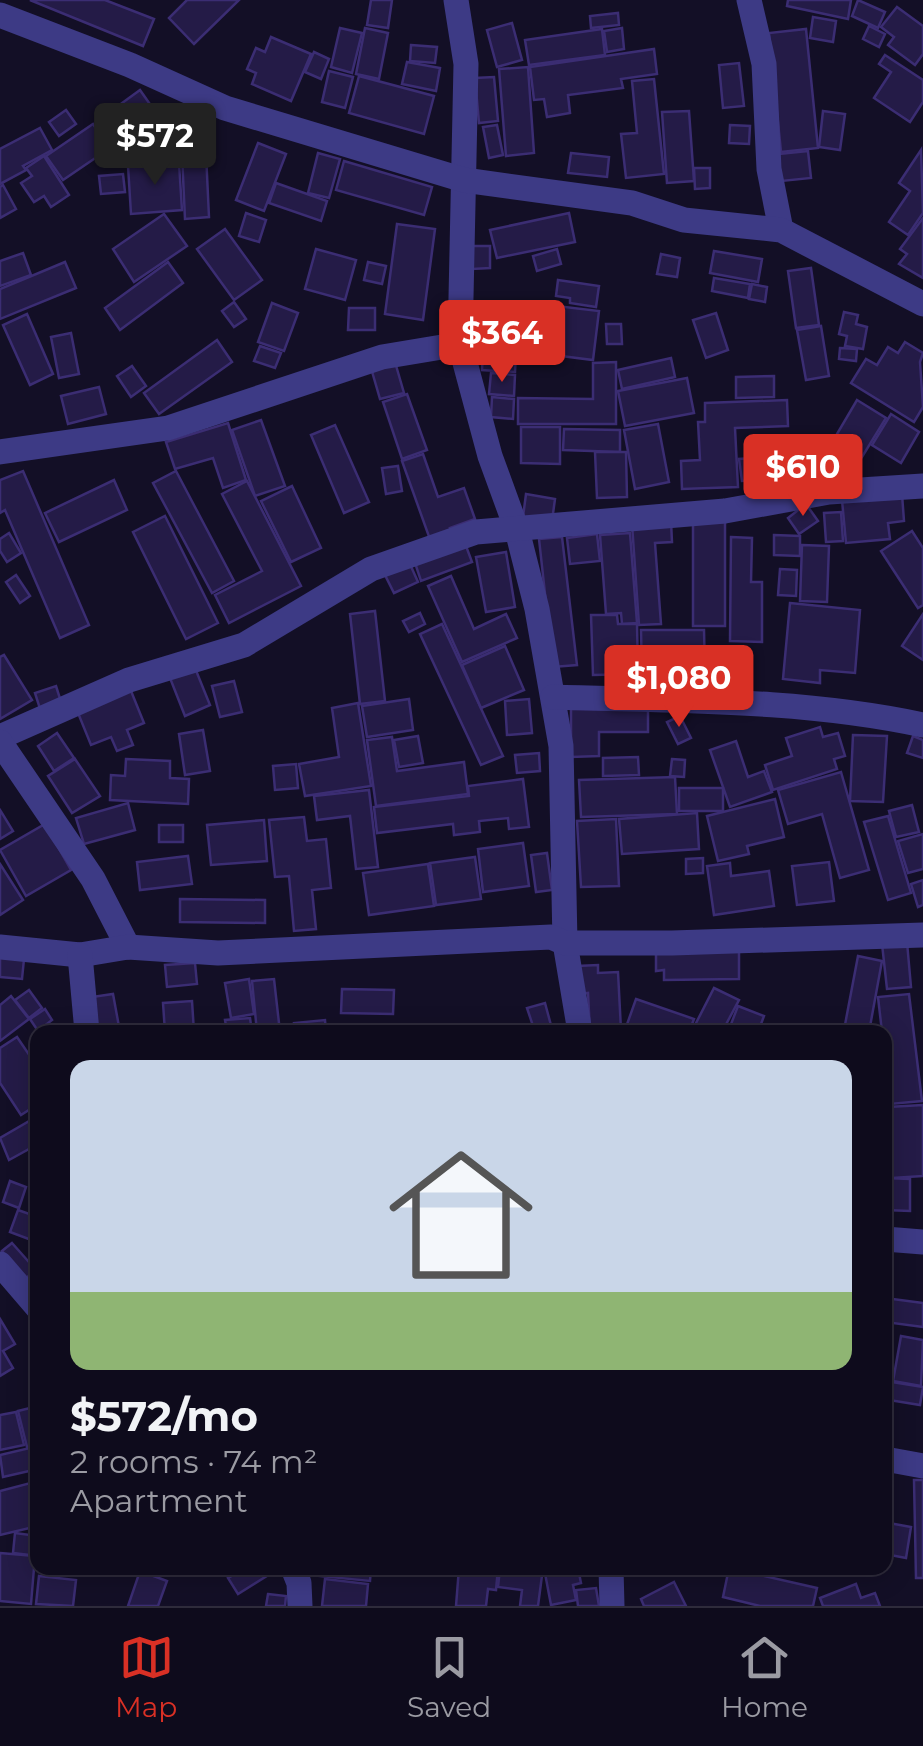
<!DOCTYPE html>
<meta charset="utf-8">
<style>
body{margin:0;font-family:Montserrat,sans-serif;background:#171425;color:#f1f3f6;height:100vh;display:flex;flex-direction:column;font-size:38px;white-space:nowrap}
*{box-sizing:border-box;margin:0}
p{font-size:32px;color:#9b9ba3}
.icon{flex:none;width:55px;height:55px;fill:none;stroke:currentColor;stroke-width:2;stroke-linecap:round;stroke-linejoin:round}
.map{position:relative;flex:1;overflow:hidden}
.details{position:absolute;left:30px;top:1025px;width:862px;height:550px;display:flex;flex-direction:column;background:#0e0b1c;border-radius:20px;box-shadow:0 5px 25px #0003,0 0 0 2px #2e2b3b}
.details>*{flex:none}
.price{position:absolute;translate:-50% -85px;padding:0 22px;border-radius:10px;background:#d93025;color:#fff;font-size:32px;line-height:65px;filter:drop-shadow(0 2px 5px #0008)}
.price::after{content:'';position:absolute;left:50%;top:60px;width:30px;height:22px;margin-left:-15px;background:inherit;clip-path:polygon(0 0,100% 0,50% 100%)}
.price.on{background:#222;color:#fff}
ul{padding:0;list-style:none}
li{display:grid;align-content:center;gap:20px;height:530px;padding:0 40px}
li span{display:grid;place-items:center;height:310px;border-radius:20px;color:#555}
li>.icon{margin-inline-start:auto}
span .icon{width:180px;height:180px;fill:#fffc;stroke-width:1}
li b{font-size:42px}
.dock{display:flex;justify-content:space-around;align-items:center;height:140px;border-top:2px solid #2e2b3b;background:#0e0b1c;font-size:28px;color:#9b9ba3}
.dock a{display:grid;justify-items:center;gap:5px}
.dock .on{color:#d93025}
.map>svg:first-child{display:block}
.building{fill:#241b47;stroke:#3b2d73;stroke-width:2.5}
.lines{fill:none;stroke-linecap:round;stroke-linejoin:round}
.minor{stroke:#3d3a85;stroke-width:25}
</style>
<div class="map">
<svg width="923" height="1606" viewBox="0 0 923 1606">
<rect width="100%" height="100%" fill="#130f26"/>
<!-- building -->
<g class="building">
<polygon points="30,0 105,0 154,19 143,46"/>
<polygon points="187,0 239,0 194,44 169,18"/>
<polygon points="371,0 392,0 388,28 367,25"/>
<polygon points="788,0 851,0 848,19 787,6"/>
<polygon points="858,0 885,12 878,28 852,16"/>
<polygon points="897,7 923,26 923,54 915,65 888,45 894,37 881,27"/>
<polygon points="618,13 619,25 591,28 590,16"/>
<polygon points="813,17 836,21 833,42 810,38"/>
<polygon points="512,23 522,60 497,67 487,30"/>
<polygon points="869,26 885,34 879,47 863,39"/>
<polygon points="340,28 362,33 352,73 331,67"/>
<polygon points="365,28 388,33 379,79 356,74"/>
<polygon points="622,28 624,49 607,52 604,31"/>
<polygon points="602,29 605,55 529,65 525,40"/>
<polygon points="806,29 818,148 781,152 769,33"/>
<polygon points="271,37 311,54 291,101 252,84 256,73 247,69 256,48 265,52"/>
<polygon points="411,45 437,47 435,63 410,61"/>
<polygon points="654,49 657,74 621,79 623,88 568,95 570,113 547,117 544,99 534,100 530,67"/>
<polygon points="314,52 329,59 321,79 305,72"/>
<polygon points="885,55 923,80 923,102 910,122 874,98 891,72 879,64"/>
<polygon points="407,62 440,68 436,91 402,84"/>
<polygon points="739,63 744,106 723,108 719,65"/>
<polygon points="528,67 534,153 506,156 499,69"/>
<polygon points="329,71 353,77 345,108 322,102"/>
<polygon points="359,76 434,96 424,134 349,113"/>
<polygon points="494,77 498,121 479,123 475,78"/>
<polygon points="654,79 664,174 626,178 621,134 637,133 632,81"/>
<polygon points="140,90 154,110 111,142 96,122"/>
<polygon points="66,110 76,124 59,136 49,122"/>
<polygon points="689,111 694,181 667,183 662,112"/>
<polygon points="823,111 845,114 840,150 819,147"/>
<polygon points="93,124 110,148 63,180 46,156"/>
<polygon points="497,125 503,155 489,158 483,127"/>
<polygon points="730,125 750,126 749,144 729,143"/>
<polygon points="150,127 180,127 181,151 150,151"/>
<polygon points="40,128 52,150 23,166 26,170 0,184 0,149"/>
<polygon points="205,132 209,217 185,219 181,134"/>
<polygon points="258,143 286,154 264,211 236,200"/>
<polygon points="921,150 923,213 908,235 889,222 910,191 899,183"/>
<polygon points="808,151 811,178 772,182 769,155"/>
<polygon points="318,153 340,159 329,198 308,193"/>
<polygon points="571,153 609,157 607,177 568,173"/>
<polygon points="44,156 69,195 51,207 44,196 34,202 21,183 32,176 26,168"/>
<polygon points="344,161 432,187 424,215 336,190"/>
<polygon points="179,163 182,210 131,214 128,166"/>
<polygon points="694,168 710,168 710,188 695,189"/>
<polygon points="123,174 125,192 101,194 99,176"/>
<polygon points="276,183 327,201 321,221 269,203"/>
<polygon points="3,185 16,209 0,218 0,187"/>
<polygon points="246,213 266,220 259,242 239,236"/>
<polygon points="569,213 575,242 497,258 490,230"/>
<polygon points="164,214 187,246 134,282 113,249"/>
<polygon points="923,218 923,278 899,264 907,254 900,249"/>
<polygon points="397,224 435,229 423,320 385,314"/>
<polygon points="225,229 262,280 234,300 197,249"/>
<polygon points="472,246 490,246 490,268 472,269"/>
<polygon points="316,249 356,260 345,300 305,289"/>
<polygon points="557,249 561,264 537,271 533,256"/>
<polygon points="714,251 762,259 758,282 710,273"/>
<polygon points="23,253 31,275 0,286 0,261"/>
<polygon points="661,254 680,258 677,277 657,274"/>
<polygon points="65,262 76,288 0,319 0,289"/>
<polygon points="168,262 183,283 120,330 105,308"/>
<polygon points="368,262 386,266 382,284 364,280"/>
<polygon points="811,268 819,325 796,328 788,271"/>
<polygon points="714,278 750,284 748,298 712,291"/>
<polygon points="558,280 599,286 596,307 570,303 570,298 556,296"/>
<polygon points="752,284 767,287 765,302 749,299"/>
<polygon points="234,302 246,319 234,327 222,311"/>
<polygon points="272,303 298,313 284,351 258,342"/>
<polygon points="548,305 599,311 593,360 483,346 485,325 545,332"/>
<polygon points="349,308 375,308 375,330 348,330"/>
<polygon points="844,312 858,315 856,324 867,327 863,349 845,346 847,336 839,334"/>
<polygon points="716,313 728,350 706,358 693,320"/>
<polygon points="27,314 53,374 30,385 3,325"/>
<polygon points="606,324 621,324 622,344 607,344"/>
<polygon points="821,326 829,376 806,380 797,330"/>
<polygon points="71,333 79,374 59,378 51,337"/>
<polygon points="217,340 232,362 159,414 144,393"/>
<polygon points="905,342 923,353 920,362 923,407 914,422 851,383 866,359 877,365 888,347 898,353"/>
<polygon points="260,346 281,353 275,368 254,361"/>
<polygon points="840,348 857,349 856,361 839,359"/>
<polygon points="483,352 516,353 515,372 482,370"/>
<polygon points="671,358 675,377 622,389 618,370"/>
<polygon points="395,362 404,393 380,399 371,368"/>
<polygon points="616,362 616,424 518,424 518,398 593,399 593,363"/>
<polygon points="132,366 146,386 131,397 117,376"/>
<polygon points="491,373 515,375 514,396 489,394"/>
<polygon points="774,376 774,397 736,398 736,377"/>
<polygon points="687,378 694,413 625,426 618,391"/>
<polygon points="99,387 106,414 68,424 61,396"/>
<polygon points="407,394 427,450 402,459 383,402"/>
<polygon points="492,397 514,399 513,419 491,417"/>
<polygon points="787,400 788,426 735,428 738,487 682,489 681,461 700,460 698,422 705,422 705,403"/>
<polygon points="857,400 886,418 862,457 834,439"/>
<polygon points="891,414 919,432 901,463 872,445"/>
<polygon points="261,420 285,486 255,496 232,430"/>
<polygon points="228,423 246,480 223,488 213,458 175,469 166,442"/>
<polygon points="658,424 669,482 635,489 624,430"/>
<polygon points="335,425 369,502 344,513 311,435"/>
<polygon points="521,427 560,427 560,464 521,463"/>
<polygon points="564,429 620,430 620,452 563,450"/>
<polygon points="595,452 626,452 627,497 597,498"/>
<polygon points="423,454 438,497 464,488 475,519 450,528 454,538 432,545 402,461"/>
<polygon points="797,455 799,477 742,481 739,459"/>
<polygon points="398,466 402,491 386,494 382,468"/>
<polygon points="23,471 89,625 60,638 5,510 0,513 0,480"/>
<polygon points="176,471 234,581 212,593 153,483"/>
<polygon points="114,480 127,510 59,542 45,513"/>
<polygon points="247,481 301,586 229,623 215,595 262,571 222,494"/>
<polygon points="292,486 321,548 291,562 261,501"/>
<polygon points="526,494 555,499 552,521 523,517"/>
<polygon points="902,494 904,521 888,523 890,539 846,543 842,500"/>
<polygon points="806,504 818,521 799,534 788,518"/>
<polygon points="841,512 843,541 826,542 824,513"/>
<polygon points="165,516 218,623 186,639 133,532"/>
<polygon points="671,521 672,542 655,543 661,624 639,625 632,524"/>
<rect x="693" y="522" width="32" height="104"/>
<polygon points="912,531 923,548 923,605 918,608 881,551"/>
<polygon points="9,533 21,553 7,562 0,551 0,539"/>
<polygon points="630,533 637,623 622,624 621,613 606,614 600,535"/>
<polygon points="597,534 600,561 570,564 567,538"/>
<polygon points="774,535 800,536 800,556 774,555"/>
<polygon points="562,537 577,665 553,667 539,539"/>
<polygon points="731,537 752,538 751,582 762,582 762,642 730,641"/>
<polygon points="463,538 472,562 421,581 413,557"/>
<polygon points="802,545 829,546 827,602 800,601"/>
<polygon points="506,552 515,607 486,612 476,557"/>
<polygon points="409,562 418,582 394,593 384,573"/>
<polygon points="780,569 797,570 796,596 778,595"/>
<polygon points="16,575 30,596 20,603 6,582"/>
<polygon points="451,576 474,629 506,614 517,638 462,662 428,586"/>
<polygon points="790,603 860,610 855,673 820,670 820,683 783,679"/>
<polygon points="375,611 385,701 360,704 350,614"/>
<polygon points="420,613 425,624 409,632 403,621"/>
<polygon points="923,614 923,660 902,646"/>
<polygon points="591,615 617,615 618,624 637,624 638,674 593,675"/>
<polygon points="442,624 503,756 481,765 420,634"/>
<polygon points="641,630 704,630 705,674 642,675"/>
<polygon points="505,646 524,690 481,708 462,665"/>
<polygon points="720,654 743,655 743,677 719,676"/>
<polygon points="4,655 32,700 0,719 0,657"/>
<polygon points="195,668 210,705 185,716 170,678"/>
<polygon points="234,681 242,712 220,717 212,686"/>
<polygon points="56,686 62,705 41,712 35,693"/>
<polygon points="129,686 144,723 127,730 133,745 117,751 111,737 91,745 76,708"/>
<polygon points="409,699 413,730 367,737 362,706"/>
<polygon points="529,699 532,733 507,735 505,701"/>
<polygon points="358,703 371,786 305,796 299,764 339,757 332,708"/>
<polygon points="571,709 648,709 648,732 599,732 599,756 571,757"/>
<polygon points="680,716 691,738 678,744 667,722"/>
<polygon points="820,727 823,737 838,733 845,756 834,759 837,769 773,790 765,765 792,756 786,738"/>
<polygon points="203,730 210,771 185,775 179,734"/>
<polygon points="57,733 74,758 54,771 38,746"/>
<polygon points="853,735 887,736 883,802 850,801"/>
<polygon points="418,736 423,763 399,767 394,740"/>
<polygon points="913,736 923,740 923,758 907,753"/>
<polygon points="392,737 397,771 464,762 468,794 376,806 367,740"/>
<polygon points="736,741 748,777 764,771 772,792 730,807 710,750"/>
<polygon points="539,753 540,771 517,773 515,755"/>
<polygon points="638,757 639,775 603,776 603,758"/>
<polygon points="75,759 100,796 72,813 48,776"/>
<polygon points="126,759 170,761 170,778 189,779 188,804 110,800 111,775 125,776"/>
<polygon points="672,759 685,760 684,777 670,776"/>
<polygon points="296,764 298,788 275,790 273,766"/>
<polygon points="841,772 869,870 840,878 822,814 788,824 778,790"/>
<polygon points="675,777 677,814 581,817 579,780"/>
<polygon points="523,779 529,827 509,829 508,818 479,821 480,832 454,835 453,824 377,833 374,807 469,796 468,786"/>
<rect x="679" y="788" width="44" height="23"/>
<polygon points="369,790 378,867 356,869 350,816 317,820 314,796"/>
<polygon points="775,799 784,837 747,846 749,854 718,861 707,816"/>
<polygon points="128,803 135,830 84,844 76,818"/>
<polygon points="912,805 919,832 896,837 889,811"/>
<polygon points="0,810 13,831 0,839"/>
<polygon points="697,813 699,849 622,854 619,819"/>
<polygon points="888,816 911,893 888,900 864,822"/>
<polygon points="304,817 307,841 326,839 331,888 312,890 316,929 294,931 289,876 275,877 269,820"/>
<polygon points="616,819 619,886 581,887 577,821"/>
<polygon points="264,820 267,861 211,865 207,825"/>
<polygon points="45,824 71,870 26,896 0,850"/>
<rect x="159" y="825" width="24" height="17"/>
<polygon points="923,834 923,869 908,873 898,841"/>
<polygon points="523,843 529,886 483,892 478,849"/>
<polygon points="547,853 552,890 536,892 531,855"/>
<polygon points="188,856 192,884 140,890 137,862"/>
<polygon points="475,857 481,899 436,905 430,863"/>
<polygon points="703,858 703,873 686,874 686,859"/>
<polygon points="829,862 834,901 797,905 792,866"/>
<polygon points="730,863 731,876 769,871 774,906 714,915 707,866"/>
<polygon points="0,864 23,900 0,915"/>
<polygon points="428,864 434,906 369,915 363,873"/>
<polygon points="923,880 923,905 918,907 911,884"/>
<polygon points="180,899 265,900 265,923 180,922"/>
<polygon points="907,942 911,987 887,989 882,944"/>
<polygon points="739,950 739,979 664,980 664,970 656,971 656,951"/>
<polygon points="858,956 882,961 869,1032 844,1030"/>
<polygon points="0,957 24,959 22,979 0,977"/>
<polygon points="195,963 197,984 167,987 165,965"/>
<polygon points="598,965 598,973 618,972 621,1030 590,1032 588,993 579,994 577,966"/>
<polygon points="249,979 254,1014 231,1018 225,983"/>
<polygon points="274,979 280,1032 257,1032 252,981"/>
<polygon points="714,988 739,1000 722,1032 705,1032 694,1027"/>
<polygon points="342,989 394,990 393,1014 341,1013"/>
<polygon points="29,990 42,1008 29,1018 15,1000"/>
<polygon points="113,994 120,1032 98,1032 92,997"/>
<polygon points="909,994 922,1101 890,1104 885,1032 882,1032 878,997"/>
<polygon points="11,996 29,1019 0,1041 0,1005"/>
<polygon points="636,999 694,1019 689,1032 625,1030"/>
<polygon points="192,1001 194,1032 165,1032 163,1003"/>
<polygon points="545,1003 552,1029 535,1032 527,1008"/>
<polygon points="738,1006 764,1016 758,1032 728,1032"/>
<polygon points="45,1009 52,1020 38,1031 30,1019"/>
<polygon points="250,1018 252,1032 227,1032 225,1020"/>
<polygon points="325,1020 326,1032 295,1032 294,1023"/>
<polygon points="17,1037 34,1062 38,1060 38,1104 21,1115 0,1083 0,1048"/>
<polygon points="923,1105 923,1176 892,1178 888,1107"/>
<polygon points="38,1116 38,1144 9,1160 0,1138"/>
<polygon points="885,1178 910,1179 910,1211 885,1210"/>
<polygon points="10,1181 26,1187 19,1208 3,1202"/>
<polygon points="18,1210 38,1217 34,1241 10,1232"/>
<polygon points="12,1243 36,1270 25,1279 2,1251"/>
<polygon points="885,1298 923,1303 923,1327 885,1322"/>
<polygon points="0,1319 15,1344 3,1351 13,1368 0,1376"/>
<polygon points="901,1336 923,1340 921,1386 893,1381"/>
<polygon points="892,1382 923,1387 920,1405 889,1400"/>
<polygon points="38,1406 38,1444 27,1447 18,1411"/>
<polygon points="16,1412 24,1445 0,1450 0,1415"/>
<polygon points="38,1446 38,1469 3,1477 0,1455"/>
<polygon points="914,1480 923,1480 923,1578 916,1578"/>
<polygon points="38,1481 38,1526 0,1535 0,1491"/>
<polygon points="889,1523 911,1527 906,1558 885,1554"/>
<polygon points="15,1533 38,1536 38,1556 13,1553"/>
<polygon points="0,1553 35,1556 31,1604 0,1601"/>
<polygon points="231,1568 277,1568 278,1569 238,1594 228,1578 235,1574"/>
<polygon points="310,1568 371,1568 370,1581 309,1575"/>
<polygon points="459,1568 498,1568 496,1590 488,1589 486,1606 456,1606"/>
<polygon points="500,1568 543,1568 538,1606 520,1606 522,1590 498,1587"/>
<polygon points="544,1568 578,1568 581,1583 573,1585 576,1600 551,1605"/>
<polygon points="729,1568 817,1588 813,1606 760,1606 723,1597"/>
<polygon points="140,1571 167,1581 158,1606 128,1606"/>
<polygon points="39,1576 76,1580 73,1606 36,1604"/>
<polygon points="325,1579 368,1584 366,1606 322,1606"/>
<polygon points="674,1582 686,1606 644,1606 641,1599"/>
<polygon points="856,1584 861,1598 875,1593 880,1606 823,1606 820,1598"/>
<polygon points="596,1588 599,1606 578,1606 576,1590"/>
<polygon points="268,1594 286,1596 285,1606 266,1606"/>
</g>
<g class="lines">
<!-- minor -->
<g class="minor">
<polyline points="456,0 466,64 460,344 490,456 517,530 537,609 561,746 565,943 580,1032"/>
<polyline points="749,0 764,64 769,169 781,230"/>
<polyline points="0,15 130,65 225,108 464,180 632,203 684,220 781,230 923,304"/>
<polyline points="0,452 168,428 382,357 460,344"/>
<path d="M553 697C676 701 802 699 923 725"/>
<polyline points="0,737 129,680 244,645 371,569 476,532 725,511 829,492 923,486"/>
<polyline points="0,742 93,879 128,947"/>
<polyline points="0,947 80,955 128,947 218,953 551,937 565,943 672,943 923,935"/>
<polyline points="80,955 87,1032"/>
<polyline points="885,1239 923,1242"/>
<polyline points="0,1264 38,1308"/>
<polyline points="885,1459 923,1466"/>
<polyline points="293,1568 299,1583 300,1606"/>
<polyline points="611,1568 612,1606"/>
</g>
</g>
</svg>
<b class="price on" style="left:155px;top:188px">$572</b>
<b class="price" style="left:502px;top:385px">$364</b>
<b class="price" style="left:803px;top:519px">$610</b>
<b class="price" style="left:679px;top:730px">$1,080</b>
<section class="details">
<ul>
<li><span style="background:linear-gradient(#c9d6e8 75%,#8fb573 0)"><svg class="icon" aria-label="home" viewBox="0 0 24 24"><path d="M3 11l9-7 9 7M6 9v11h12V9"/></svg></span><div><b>$572/mo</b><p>2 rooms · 74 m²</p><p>Apartment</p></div></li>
</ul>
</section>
</div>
<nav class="dock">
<a class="on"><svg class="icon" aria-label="map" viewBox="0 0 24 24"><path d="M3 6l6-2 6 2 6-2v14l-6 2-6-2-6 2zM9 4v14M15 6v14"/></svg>Map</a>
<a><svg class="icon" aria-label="saved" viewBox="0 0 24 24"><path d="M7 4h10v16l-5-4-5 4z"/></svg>Saved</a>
<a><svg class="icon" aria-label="home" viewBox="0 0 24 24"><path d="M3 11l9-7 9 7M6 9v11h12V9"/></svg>Home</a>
</nav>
